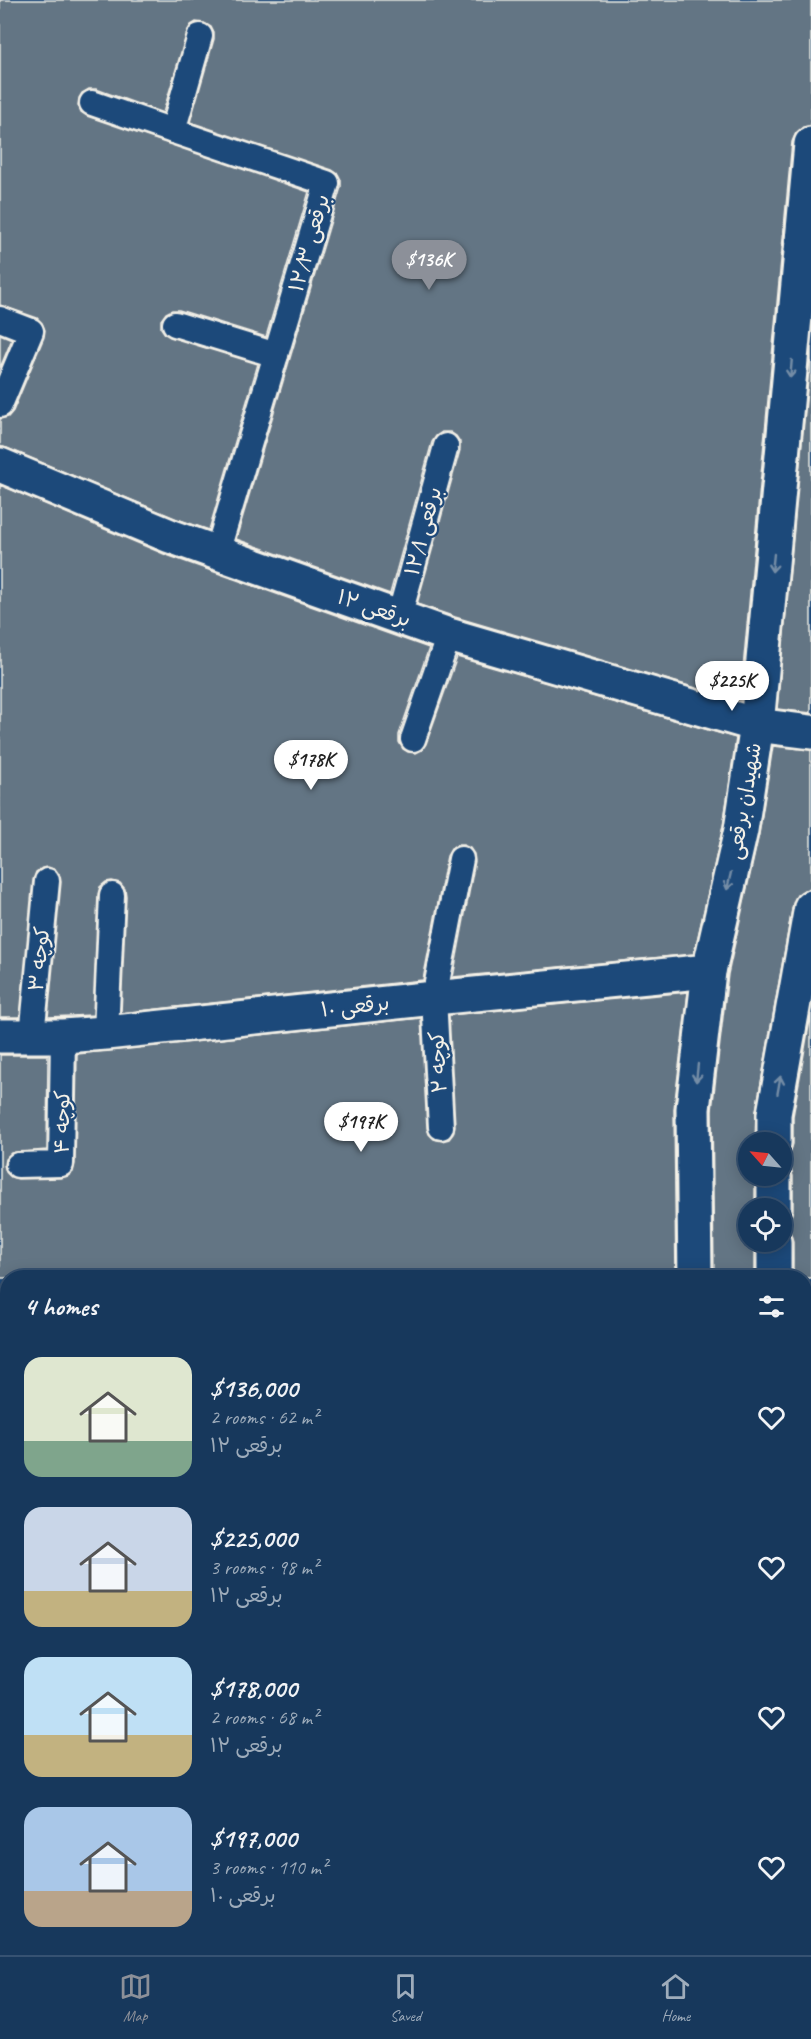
<!DOCTYPE html>
<meta charset="utf-8">
<style>
body{margin:0;font-family:Caveat,"Playpen Sans Arabic",sans-serif;background:#244365;color:#f1f3f6;height:100vh;display:flex;flex-direction:column;font-size:22px;white-space:nowrap}
*{box-sizing:border-box;margin:0}
p{font-size:20px;color:#9eacbb}
.icon{flex:none;width:33px;height:33px;fill:none;stroke:currentColor;stroke-width:2;stroke-linecap:round;stroke-linejoin:round}
.map{position:relative;flex:1;overflow:hidden}
.side{position:absolute;left:0px;top:1270px;width:812px;height:686px;display:flex;flex-direction:column;background:#17385c;border-radius:24px 24px 0 0;box-shadow:0 3px 15px #0003,0 0 0 2px #365272}
.side>*{flex:none}
.needle{width:39px;rotate:297deg}
.controls{position:absolute;left:738px;top:1132px;display:grid;gap:12px}
.controls a{display:grid;place-items:center;width:54px;height:54px;border-radius:50%;background:#17385c;box-shadow:0 3px 15px #0003,0 0 0 2px #365272;font-size:30px}
.price{position:absolute;translate:-50% -51px;padding:0 14px;border-radius:21px;background:#fff;color:#222;font-size:20px;line-height:39px;filter:drop-shadow(0 2px 3px #0008)}
.price::after{content:'';position:absolute;left:50%;top:36px;width:18px;height:14px;margin-left:-9px;background:inherit;clip-path:polygon(0 0,100% 0,50% 100%)}
.price.current{background:#8c9099;color:#fff}
ul{padding:0;list-style:none}
li{display:flex;align-items:center;gap:18px;height:150px;padding:0 24px}
li span{display:grid;place-items:center;flex:none;width:168px;height:120px;border-radius:18px;color:#555}
li>.icon{margin-inline-start:auto}
span .icon{width:72px;height:72px;fill:#fffc;stroke-width:1}
li b{font-size:26px}
h2{display:flex;justify-content:space-between;align-items:center;height:72px;padding:0 24px;font-size:26px}
.tabs{display:flex;justify-content:space-around;align-items:center;height:84px;border-top:2px solid #365272;background:#17385c;font-size:16px;color:#9eacbb}
.tabs a{display:grid;justify-items:center;gap:3px}
.tabs .current{color:#8c9099}
.map>svg:first-child{display:block}
.building{fill:#647484;stroke:#f4f1e8;stroke-width:1.5}
.lines{fill:none;stroke-linecap:round;stroke-linejoin:round}
.lane-casing{stroke:#f4f1e8;stroke-width:28}
.street-casing{stroke:#f4f1e8;stroke-width:38}
.secondary-casing{stroke:#f4f1e8;stroke-width:38}
.lane{stroke:#1f4a7a;stroke-width:24}
.street{stroke:#1f4a7a;stroke-width:33}
.secondary{stroke:#1f4a7a;stroke-width:33}
.oneway{stroke:#748da6}
.labels{text-anchor:middle;stroke-width:4.5;stroke-linejoin:round;paint-order:stroke}
.street-label{font-size:21px;fill:#f4f1e8;stroke:#1f4a7a}
</style>
<div class="map">
<svg width="811" height="1955" viewBox="0 0 811 1955">
<rect width="100%" height="100%" fill="#1f4a7a"/>
<filter id="ink" filterUnits="userSpaceOnUse"><feTurbulence type="fractalNoise" baseFrequency=".0167" numOctaves="2"/><feDisplacementMap in="SourceGraphic" scale="12" xChannelSelector="R" yChannelSelector="G"/><feConvolveMatrix kernelMatrix="1 2 1 2 8 2 1 2 1" color-interpolation-filters="sRGB"/></filter>
<g filter="url(#ink)">
<!-- building -->
<g class="building">
<polygon points="0,0 811,0 811,126 803,127 796,133 792,142 740,701 455,617 417,604 460,450 460,442 456,436 450,432 442,432 436,436 432,442 390,594 236,539 341,187 341,180 338,174 332,170 190,122 214,39 214,33 211,27 204,23 196,22 191,25 187,32 163,113 96,89 89,89 82,93 79,98 78,105 81,112 87,116 309,192 266,337 179,310 172,310 166,313 161,320 161,328 165,334 170,337 258,364 209,530 177,519 7,448 0,447 0,419 8,417 13,411 44,337 45,330 42,323 37,318 0,305"/>
<polygon points="0,334 12,339 0,368"/>
<polygon points="811,347 811,713 777,709"/>
<polygon points="0,485 164,554 429,648 399,735 399,742 403,749 408,752 416,753 422,750 426,744 457,657 736,738 723,827 694,954 453,977 475,861 474,854 470,848 463,845 457,845 451,849 447,856 423,980 121,1013 126,896 125,889 120,883 112,881 106,882 100,887 98,894 93,1015 48,1017 61,882 60,876 56,870 48,867 42,868 36,872 33,880 20,1017 0,1017"/>
<polygon points="773,746 811,750 811,889 804,890 797,895 793,904 756,1111 755,1143 748,1143 748,1176 755,1176 755,1209 748,1209 748,1242 755,1242 755,1278 714,1278 712,1110 728,974 759,834"/>
<polygon points="688,992 674,1109 676,1278 0,1278 0,1055 48,1055 47,1150 11,1153 5,1159 4,1165 6,1172 11,1177 18,1179 61,1178 68,1176 73,1172 75,1164 77,1054 421,1018 427,1128 429,1134 434,1139 442,1141 449,1139 453,1134 455,1126 449,1015"/>
<polygon points="811,1014 811,1278 793,1278 793,1241 790,1232 783,1226 790,1219 793,1210 793,1176 790,1166 783,1160 790,1153 793,1144 793,1116"/>
</g>
<g class="lines">
<defs>
<g id="lane">
<polyline points="200,36 173,131 327,183 217,553"/>
<polyline points="92,103 173,131"/>
<polyline points="0,319 31,331 0,405"/>
<polyline points="175,324 276,355"/>
<polyline points="399,617 446,446"/>
<polyline points="413,739 449,635"/>
<polyline points="106,1033 112,895"/>
<polyline points="32,1036 47,881"/>
<polyline points="441,1127 434,998 461,859"/>
<polyline points="18,1165 61,1164 63,1036"/>
<polyline points="804,1495 811,1495"/>
<polyline points="553,1948 590,1955"/>
</g>
<g id="street">
<polyline points="0,465 170,536 449,635 757,725"/>
<polyline points="0,1036 63,1036 106,1033 434,998 709,971"/>
</g>
<g id="secondary">
<polyline points="757,725 811,732"/>
<polyline points="774,1143 774,1114 811,907"/>
<polyline points="774,1209 774,1176"/>
<polyline points="695,1278 693,1109 709,971 741,830 757,725 811,144"/>
<polyline points="774,1278 774,1242"/>
<polyline points="804,1516 811,1542"/>
<polyline points="733,1948 733,1955"/>
</g>
</defs>
<!-- lane casing -->
<use href="#lane" class="lane-casing"/>
<!-- street casing -->
<use href="#street" class="street-casing"/>
<!-- secondary casing -->
<use href="#secondary" class="secondary-casing"/>
<!-- lane -->
<use href="#lane" class="lane"/>
<!-- street -->
<use href="#street" class="street"/>
<!-- secondary -->
<use href="#secondary" class="secondary"/>
</g>
<!-- one-way arrows -->
<defs><path id="oneway-shaft" d="M-6 0H5M1.5-3L5.5 0L1.5 3" fill="none" stroke-width="1.6" stroke-linecap="round" stroke-linejoin="round" transform="scale(1.5)"/></defs>
<g class="oneway">
<use href="#oneway-shaft" transform="translate(791 369) rotate(95)"/>
<use href="#oneway-shaft" transform="translate(773 563) rotate(96)"/>
<use href="#oneway-shaft" transform="translate(729 881) rotate(103)"/>
<use href="#oneway-shaft" transform="translate(697 1073) rotate(96)"/>
<use href="#oneway-shaft" transform="translate(779 1085) rotate(-80)"/>
</g>
</g>
<g class="labels">
<!-- street labels -->
<g class="street-label">
<text transform="translate(309 243) rotate(-74)" y="7">برقعی ۱۲/۳</text>
<text transform="translate(423 531) rotate(-75)" y="7">برقعی ۱۲/۱</text>
<text transform="translate(374 608) rotate(19)" y="7">برقعی ۱۲</text>
<text transform="translate(744 801) rotate(-80)" y="7">شهیدان برقعی</text>
<text transform="translate(39 959) rotate(-84)" y="7">کوچه ۳</text>
<text transform="translate(355 1006) rotate(-6)" y="7">برقعی ۱۰</text>
<text transform="translate(438 1062) rotate(-93)" y="7">کوچه ۲</text>
<text transform="translate(62 1122) rotate(-89)" y="7">کوچه ۴</text>
</g>
</g>
</svg>
<div class="controls">
<a><svg class="needle" viewBox="-14 -14 28 28"><path d="M0-13l5 13h-10z" fill="#e53935"/><path d="M0 13l5-13h-10z" fill="#9eacbb"/></svg></a>
<a><svg class="icon" aria-label="locate" viewBox="0 0 24 24"><circle cx="12" cy="12" r="6"/><path d="M12 2v4M12 18v4M2 12h4M18 12h4"/></svg></a>
</div>
<b class="price current" style="left:429px;top:291px">$136K</b>
<b class="price" style="left:732px;top:712px">$225K</b>
<b class="price" style="left:311px;top:791px">$178K</b>
<b class="price" style="left:361px;top:1153px">$197K</b>
<section class="side">
<h2>4 homes<svg class="icon" aria-label="filters" viewBox="0 0 24 24"><path d="M4 7h16M4 17h16"/><circle cx="9" cy="7" r="2"/><circle cx="15" cy="17" r="2"/></svg></h2>
<ul>
<li><span style="background:linear-gradient(#dfe7d0 70%,#7fa58c 0)"><svg class="icon" aria-label="home" viewBox="0 0 24 24"><path d="M3 11l9-7 9 7M6 9v11h12V9"/></svg></span><div><b>$136,000</b><p>2 rooms · 62 m²</p><p>برقعی ۱۲</p></div><svg class="icon" aria-label="heart" viewBox="0 0 24 24"><path d="M12 20l-8-8c-3-5 5-10 8-4 3-6 11-1 8 4z"/></svg></li>
<li><span style="background:linear-gradient(#c9d6e8 70%,#c2b280 0)"><svg class="icon" aria-label="home" viewBox="0 0 24 24"><path d="M3 11l9-7 9 7M6 9v11h12V9"/></svg></span><div><b>$225,000</b><p>3 rooms · 98 m²</p><p>برقعی ۱۲</p></div><svg class="icon" aria-label="heart" viewBox="0 0 24 24"><path d="M12 20l-8-8c-3-5 5-10 8-4 3-6 11-1 8 4z"/></svg></li>
<li><span style="background:linear-gradient(#bfe0f5 65%,#c2b280 0)"><svg class="icon" aria-label="home" viewBox="0 0 24 24"><path d="M3 11l9-7 9 7M6 9v11h12V9"/></svg></span><div><b>$178,000</b><p>2 rooms · 68 m²</p><p>برقعی ۱۲</p></div><svg class="icon" aria-label="heart" viewBox="0 0 24 24"><path d="M12 20l-8-8c-3-5 5-10 8-4 3-6 11-1 8 4z"/></svg></li>
<li><span style="background:linear-gradient(#a9c7e8 70%,#b9a48a 0)"><svg class="icon" aria-label="home" viewBox="0 0 24 24"><path d="M3 11l9-7 9 7M6 9v11h12V9"/></svg></span><div><b>$197,000</b><p>3 rooms · 110 m²</p><p>برقعی ۱۰</p></div><svg class="icon" aria-label="heart" viewBox="0 0 24 24"><path d="M12 20l-8-8c-3-5 5-10 8-4 3-6 11-1 8 4z"/></svg></li>
</ul>
</section>
</div>
<nav class="tabs">
<a class="current"><svg class="icon" aria-label="map" viewBox="0 0 24 24"><path d="M3 6l6-2 6 2 6-2v14l-6 2-6-2-6 2zM9 4v14M15 6v14"/></svg>Map</a>
<a><svg class="icon" aria-label="saved" viewBox="0 0 24 24"><path d="M7 4h10v16l-5-4-5 4z"/></svg>Saved</a>
<a><svg class="icon" aria-label="home" viewBox="0 0 24 24"><path d="M3 11l9-7 9 7M6 9v11h12V9"/></svg>Home</a>
</nav>
